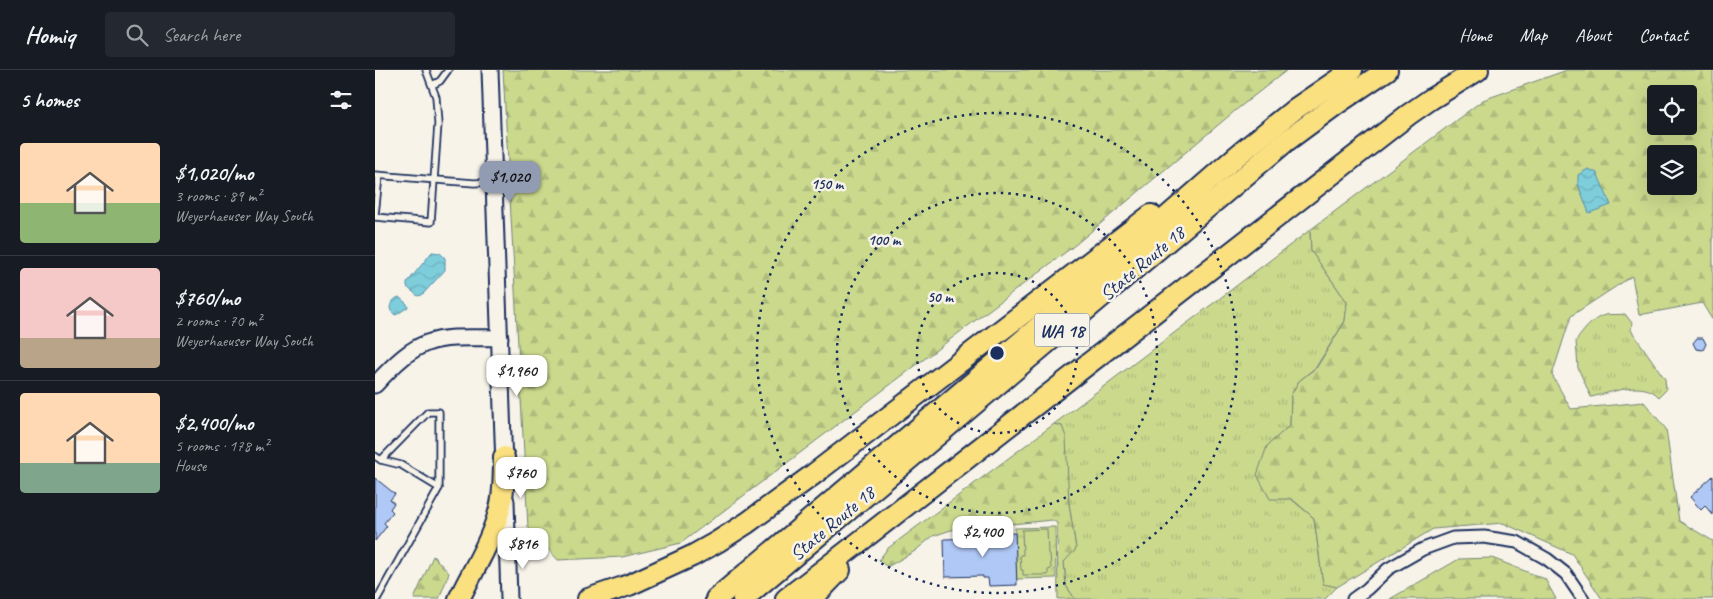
<!DOCTYPE html>
<meta charset="utf-8">
<style>
body{margin:0;font-family:Caveat,sans-serif;background:#242831;color:#f1f3f6;height:100vh;display:flex;flex-direction:column;font-size:19px;white-space:nowrap}
*{box-sizing:border-box;margin:0}
p{font-size:16px;color:#9ea1a6}
.icon{flex:none;width:28px;height:28px;fill:none;stroke:currentColor;stroke-width:2;stroke-linecap:round;stroke-linejoin:round}
.map{position:relative;flex:1;overflow:hidden}
.panel{display:flex;flex-direction:column;background:#171b24;width:375px}
.panel>*{flex:none}
.buttons{position:absolute;left:1272px;top:15px;display:grid;gap:10px}
.buttons a{display:grid;place-items:center;width:50px;height:50px;border-radius:5px;background:#171b24;box-shadow:0 5px 20px #0002;font-size:25px}
.price{position:absolute;translate:-50% -42px;padding:0 11px;border-radius:10px;background:#fff;color:#222;font-size:16px;line-height:32px;filter:drop-shadow(0 1px 2px #0008)}
.price::after{content:'';position:absolute;left:50%;top:30px;width:15px;height:11px;margin-left:-8px;background:inherit;clip-path:polygon(0 0,100% 0,50% 100%)}
.price.active{background:#919bb2;color:#111}
ul{padding:0;list-style:none}
li{display:flex;align-items:center;gap:15px;height:125px;padding:0 20px}
li+li{border-top:1px solid #363941}
li span{display:grid;place-items:center;flex:none;width:140px;height:100px;border-radius:5px;color:#555}
li>.icon{margin-inline-start:auto}
span .icon{width:60px;height:60px;fill:#fffc;stroke-width:1}
li b{font-size:21px}
h2{display:flex;justify-content:space-between;align-items:center;height:60px;padding:0 20px;font-size:21px}
header{display:flex;align-items:center;gap:30px;box-sizing:border-box;height:70px;padding:0 25px;background:#171b24;border-bottom:1px solid #363941}
header strong{font-size:24px}
nav{display:flex;gap:28px;margin-inline-start:auto;font-size:18px}
.search{width:350px;height:45px;background:#242831;display:flex;align-items:center;gap:12px;box-sizing:border-box;padding:0 18px;border-radius:5px;color:#9ea1a6;font-size:19px}
main{display:flex;flex:1;min-height:0}
.map>svg:first-child{display:block}
.grass{fill:url(#grass-tufts);stroke:#738476}
.forest{fill:url(#forest-firs);stroke:#738476;fill-rule:evenodd}
.park{fill:url(#park-crowns);stroke:#738476}
.pitch{fill:#cbd98d;stroke:#738476}
.water{fill:url(#water-waves);stroke:#568ea9}
.building{fill:#b0c8f6;stroke:#1b2f5e}
.lines{fill:none;stroke-linecap:round;stroke-linejoin:round}
.lane-casing{stroke:#1b2f5e;stroke-width:9}
.street-casing{stroke:#1b2f5e;stroke-width:15}
.secondary-casing{stroke:#1b2f5e;stroke-width:19}
.highway-casing{stroke:#1b2f5e;stroke-width:24}
.lane{stroke:#f7f3e8;stroke-width:5.5}
.street{stroke:#f7f3e8;stroke-width:11}
.secondary{stroke:#f7f3e8;stroke-width:15}
.highway{stroke:#fbe080;stroke-width:20}
.ring{fill:none;stroke:#1b2f5e;stroke-width:2.5;stroke-dasharray:2.5 5}
.labels{text-anchor:middle;stroke-width:5;stroke-linejoin:round;paint-order:stroke}
.shield{fill:#f7f3e8;stroke:#5d6a87;stroke-width:1}
.shield-label{font-size:19px;font-weight:bold;fill:#1b2f5e}
.street-label{font-size:20px;fill:#1b2f5e;stroke:#f7f3e8}
.centre{fill:#1b2f5e;stroke:#f7f3e8;stroke-width:2.5}
.ring-label{font-size:15px;text-anchor:middle;font-weight:bold;fill:#1b2f5e;stroke:#f7f3e8;stroke-width:5;stroke-linejoin:round;paint-order:stroke}
</style>
<header>
<strong>Homiq</strong>
<div class="search"><svg class="icon" aria-label="search" viewBox="0 0 24 24"><circle cx="10" cy="10" r="6"/><path d="M15 15l6 6"/></svg>Search here</div>
<nav><a>Home</a><a>Map</a><a>About</a><a>Contact</a></nav>
</header>
<main>
<section class="panel">
<h2>5 homes<svg class="icon" aria-label="filters" viewBox="0 0 24 24"><path d="M4 7h16M4 17h16"/><circle cx="9" cy="7" r="2"/><circle cx="15" cy="17" r="2"/></svg></h2>
<ul>
<li><span style="background:linear-gradient(#ffd9b3 60%,#8fb573 0)"><svg class="icon" aria-label="home" viewBox="0 0 24 24"><path d="M3 11l9-7 9 7M6 9v11h12V9"/></svg></span><div><b>$1,020/mo</b><p>3 rooms · 89 m²</p><p>Weyerhaeuser Way South</p></div></li>
<li><span style="background:linear-gradient(#f6c9c9 70%,#b9a48a 0)"><svg class="icon" aria-label="home" viewBox="0 0 24 24"><path d="M3 11l9-7 9 7M6 9v11h12V9"/></svg></span><div><b>$760/mo</b><p>2 rooms · 70 m²</p><p>Weyerhaeuser Way South</p></div></li>
<li><span style="background:linear-gradient(#ffd9b3 70%,#7fa58c 0)"><svg class="icon" aria-label="home" viewBox="0 0 24 24"><path d="M3 11l9-7 9 7M6 9v11h12V9"/></svg></span><div><b>$2,400/mo</b><p>5 rooms · 178 m²</p><p>House</p></div></li>
</ul>
</section>
<div class="map">
<svg width="1338" height="529" viewBox="0 0 1338 529">
<defs>
<pattern id="grass-tufts" width="24" height="20" patternUnits="userSpaceOnUse" patternTransform="scale(1.25)"><rect width="24" height="20" fill="#cbd98d"/><path d="M3 7l-1-3M5 7V3M7 7l1-3M15 17l-1-3M17 17v-4M19 17l1-3" fill="none" stroke="#aebb7c"/></pattern>
<pattern id="forest-firs" width="22" height="20" patternUnits="userSpaceOnUse" patternTransform="scale(1.25)"><rect width="22" height="20" fill="#cbd98d"/><path d="M5 1l3.5 6h-7zM16 11l3.5 6h-7z" fill="#aebb7c"/></pattern>
<pattern id="park-crowns" width="20" height="18" patternUnits="userSpaceOnUse" patternTransform="scale(1.25)"><rect width="20" height="18" fill="#cbd98d"/><path d="M2 6a3 3 0 1 1 6 0M12 15a3 3 0 1 1 6 0" fill="none" stroke="#aebb7c"/></pattern>
<pattern id="water-waves" width="16" height="10" patternUnits="userSpaceOnUse" patternTransform="scale(1.25)"><rect width="16" height="10" fill="#7ecddb"/><path d="M0 5q4-4 8 0t8 0" fill="none" stroke="#6cb0be"/></pattern>
</defs>
<rect width="100%" height="100%" fill="#f7f3e8"/>
<filter id="ink" filterUnits="userSpaceOnUse"><feTurbulence type="fractalNoise" baseFrequency=".02" numOctaves="2"/><feDisplacementMap in="SourceGraphic" scale="10" xChannelSelector="R" yChannelSelector="G"/><feConvolveMatrix kernelMatrix="1 2 1 2 8 2 1 2 1" color-interpolation-filters="sRGB"/></filter>
<g filter="url(#ink)">
<!-- grass -->
<g class="grass">
<polygon points="935,160 936,181 972,232 970,251 941,297 924,311 916,325 915,355 892,376 916,429 939,448 948,513 962,517 950,529 700,529 691,516 689,491 701,479 694,434 687,356 679,354"/>
<path d="M1250 244 1257 253 1256 260 1290 309 1291 320 1284 327C1268 309 1236 323 1216 327L1203 298 1201 271C1208 261 1218 248 1230 245 1236 244 1244 245 1250 244Z"/>
</g>
<!-- forest -->
<g class="forest">
<polygon points="128,0 912,0 861,40 700,175 306,473 247,487 183,490 153,457"/>
<path d="M1192 0H1338V251L1327 233 1264 245 1257 206 1196 246 1177 305 1196 339 1269 332 1291 359 1304 451 1338 471V529H1227L1197 484 1128 453 1058 459 962 517 948 514 939 448 917 429H895L882 405 892 376 915 355 916 325 924 311 942 297 970 251 972 232 936 181 935 160 1108 30ZM1281 24H1314V56H1281ZM1281 84H1314V116H1281Z"/>
<polygon points="679,354 687,356 691,367 694,434 701,479 689,492 691,516 700,529 683,529 682,453 677,450 576,460 558,466 540,481 512,497 504,490 512,479"/>
<polygon points="58,486 74,503 64,529 39,529"/>
<polygon points="1117,488 1170,509 1181,529 1015,529 1084,489"/>
</g>
<!-- park -->
<polygon class="park" points="680,457 681,508 641,509 640,458"/>
<!-- pitch -->
<polygon class="pitch" points="672,459 673,484 675,484 676,499 673,500 673,505 648,505 648,500 646,500 645,485 648,485 647,460"/>
<!-- water -->
<g class="water">
<polygon points="1213,99 1222,103 1236,135 1214,143 1203,114 1203,105"/>
<polygon points="57,182 65,183 70,188 70,200 47,225 43,226 32,217 32,213"/>
<path d="M24 227 32 234 33 237 21 245C11 241 15 230 24 227Z"/>
</g>
<!-- building -->
<g class="building">
<polygon points="1322,268 1328,268 1331,274 1328,280 1321,279 1318,273"/>
<polygon points="1338,406 1338,445 1330,436 1326,440 1315,427"/>
<polygon points="0,408 20,424 15,430 19,433 15,439 18,442 9,453 12,456 0,471"/>
<polygon points="640,463 642,515 614,516 613,508 608,508 608,506 570,507 569,469 607,468 607,464"/>
</g>
<g class="lines">
<defs>
<g id="lane">
<polyline points="57,15 65,11 73,0"/>
<polyline points="0,105 99,113 118,112"/>
<polyline points="0,145 4,106"/>
<polyline points="0,147 56,152 63,54 61,27 51,0"/>
<polyline points="0,386 6,390 26,395 64,418"/>
<polyline points="2,529 64,418 64,342 53,342 6,390"/>
</g>
<polyline id="street" points="978,529 992,519 1013,499 1048,479 1078,468 1109,467 1142,472 1172,489 1191,504 1208,529"/>
<g id="secondary">
<polyline points="115,0 129,396"/>
<path d="M0 315C46 264 59 267 125 268"/>
<polyline points="131,431 134,529"/>
</g>
<g id="highway">
<path d="M84 529C99 498 119 467 126 434 129 419 129 402 129 387"/>
<polyline points="213,529 254,515 317,486 342,472 372,453 439,404 776,145"/>
<polyline points="341,529 745,188 863,85 920,39 977,0"/>
<polyline points="368,529 910,72 963,33 1012,0"/>
<polyline points="411,529 1033,45 1056,29 1103,0"/>
<polyline points="437,529 465,500"/>
</g>
</defs>
<!-- lane casing -->
<use href="#lane" class="lane-casing"/>
<!-- street casing -->
<use href="#street" class="street-casing"/>
<!-- secondary casing -->
<use href="#secondary" class="secondary-casing"/>
<!-- highway casing -->
<use href="#highway" class="highway-casing"/>
<!-- lane -->
<use href="#lane" class="lane"/>
<!-- street -->
<use href="#street" class="street"/>
<!-- secondary -->
<use href="#secondary" class="secondary"/>
<!-- highway -->
<use href="#highway" class="highway"/>
</g>
</g>
<!-- distance rings -->
<g class="ring">
<circle cx="622" cy="283" r="80"/>
<circle cx="622" cy="283" r="160"/>
<circle cx="622" cy="283" r="240"/>
</g>
<g class="labels">
<!-- shield labels -->
<rect class="shield" x="659.5" y="243.5" width="55" height="33" rx="4"/>
<g class="shield-label">
<text x="687" y="267">WA 18</text>
</g>
<!-- street labels -->
<g class="street-label">
<text transform="translate(767 193) rotate(-40)" y="7">State Route 18</text>
<text transform="translate(457 453) rotate(-40)" y="7">State Route 18</text>
</g>
</g>
<circle cx="622" cy="283" r="8" class="centre"/>
<g class="ring-label">
<text x="452" y="119">150 m</text>
<text x="509" y="175">100 m</text>
<text x="565" y="232">50 m</text>
</g>
</svg>
<div class="buttons">
<a><svg class="icon" aria-label="locate" viewBox="0 0 24 24"><circle cx="12" cy="12" r="6"/><path d="M12 2v4M12 18v4M2 12h4M18 12h4"/></svg></a>
<a><svg class="icon" aria-label="layers" viewBox="0 0 24 24"><path d="M12 4l9 5-9 5-9-5zM3 14l9 5 9-5"/></svg></a>
</div>
<b class="price active" style="left:135px;top:133px">$1,020</b>
<b class="price" style="left:142px;top:327px">$1,960</b>
<b class="price" style="left:146px;top:429px">$760</b>
<b class="price" style="left:608px;top:488px">$2,400</b>
<b class="price" style="left:148px;top:500px">$816</b>
</div>
</main>
